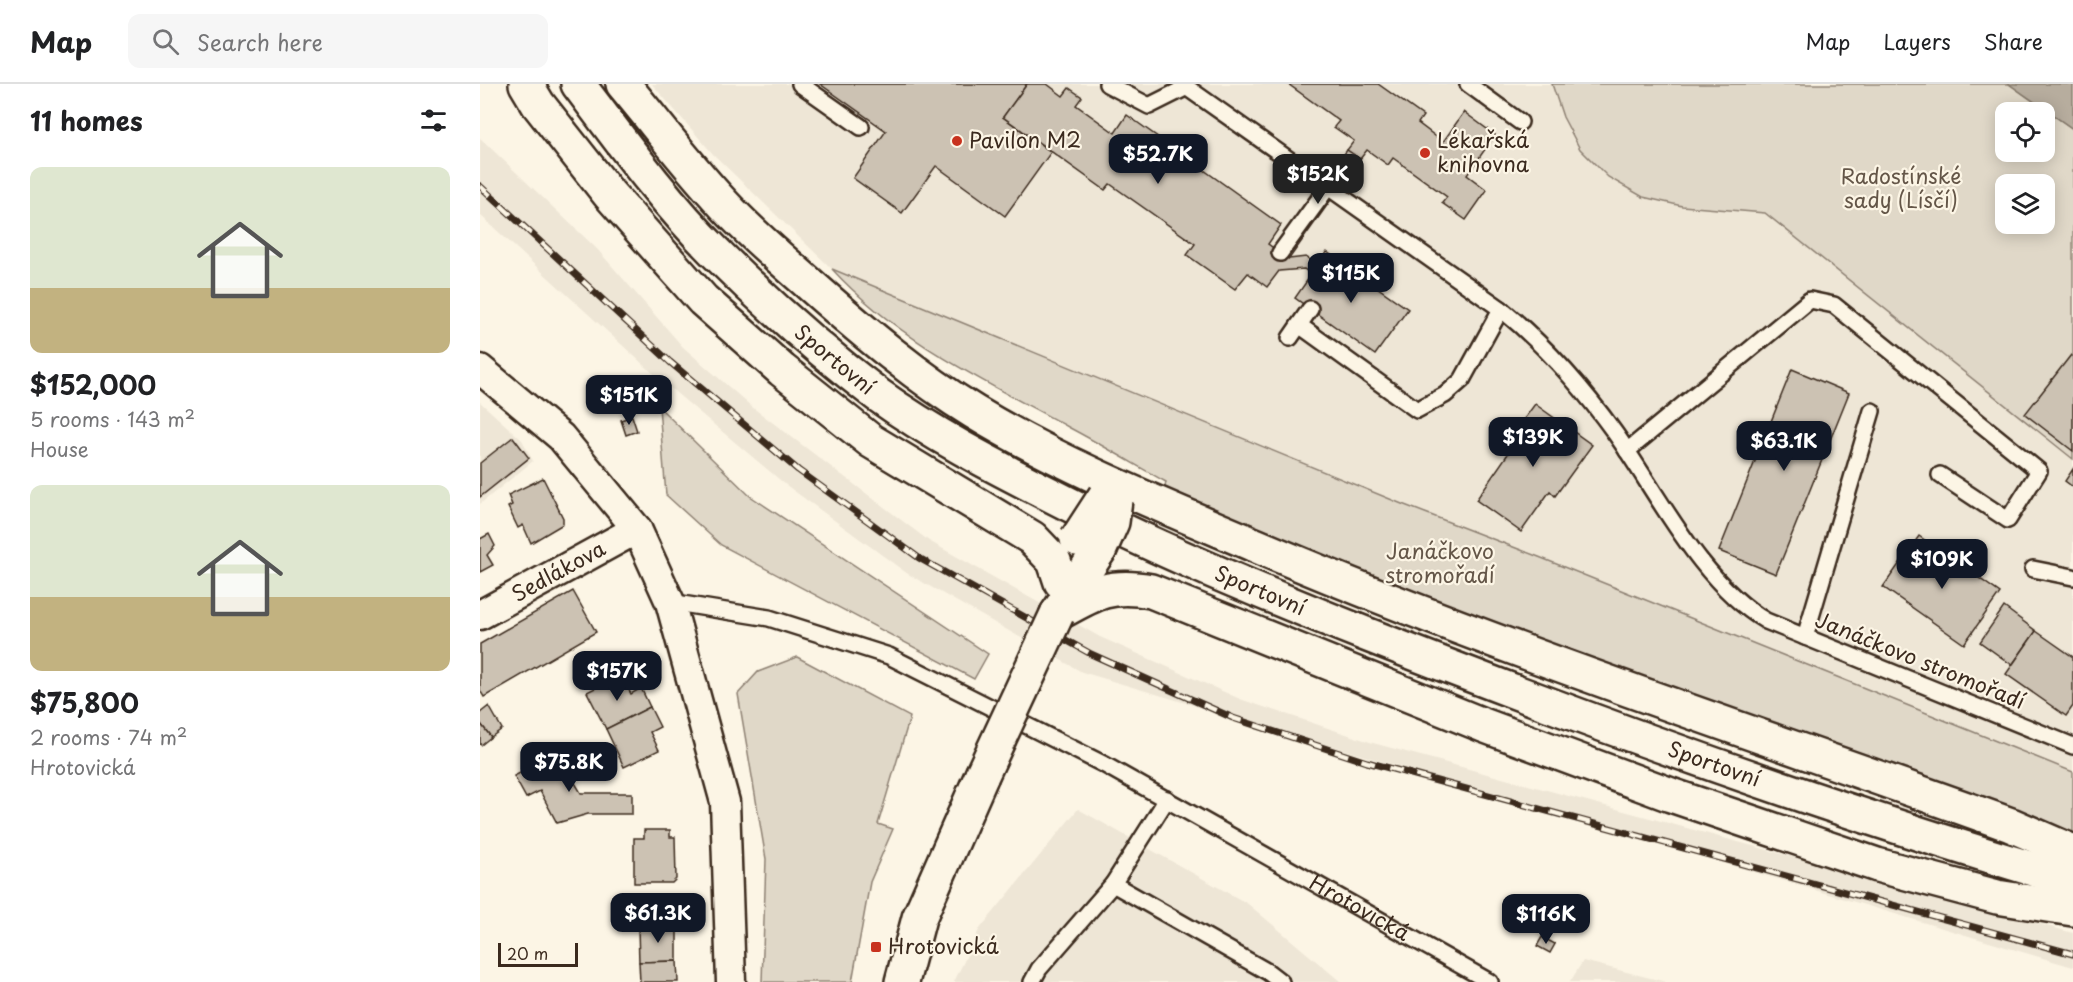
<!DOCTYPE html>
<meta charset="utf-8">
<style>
body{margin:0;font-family:"Playpen Sans",sans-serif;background:#f6f6f6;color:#202124;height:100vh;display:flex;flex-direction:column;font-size:22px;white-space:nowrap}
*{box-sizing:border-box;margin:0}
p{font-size:20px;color:#757577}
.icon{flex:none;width:33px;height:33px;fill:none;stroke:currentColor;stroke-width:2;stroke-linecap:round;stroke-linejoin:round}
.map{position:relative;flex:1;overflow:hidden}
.side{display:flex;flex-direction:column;background:#fff;width:480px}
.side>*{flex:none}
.controls{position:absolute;left:1515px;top:18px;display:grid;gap:12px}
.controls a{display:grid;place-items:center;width:60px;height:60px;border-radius:12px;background:#fff;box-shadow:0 3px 15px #0003;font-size:30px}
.scale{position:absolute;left:18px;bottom:15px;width:80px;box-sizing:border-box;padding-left:6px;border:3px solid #3b2a1e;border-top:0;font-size:16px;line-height:21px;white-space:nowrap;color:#3b2a1e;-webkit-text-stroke:4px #fcf5e5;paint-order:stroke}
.price{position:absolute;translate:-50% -51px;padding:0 14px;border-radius:12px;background:#111827;color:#fff;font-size:20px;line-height:39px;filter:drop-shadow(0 2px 3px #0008)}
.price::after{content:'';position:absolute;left:50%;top:36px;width:18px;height:14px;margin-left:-9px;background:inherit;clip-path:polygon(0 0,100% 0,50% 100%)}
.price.on{background:#222;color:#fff}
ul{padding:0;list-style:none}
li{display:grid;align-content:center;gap:12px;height:318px;padding:0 30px}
li span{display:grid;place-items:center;height:186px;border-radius:12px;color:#555}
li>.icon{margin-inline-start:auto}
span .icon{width:108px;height:108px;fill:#fffc;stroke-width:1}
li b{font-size:26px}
h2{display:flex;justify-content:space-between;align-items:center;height:72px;padding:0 30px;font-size:26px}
header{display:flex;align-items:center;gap:36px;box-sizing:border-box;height:84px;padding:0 30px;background:#fff;border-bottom:2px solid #e0e0e0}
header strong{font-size:28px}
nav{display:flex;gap:33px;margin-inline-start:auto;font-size:21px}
.search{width:420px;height:54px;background:#f6f6f6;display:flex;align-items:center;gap:15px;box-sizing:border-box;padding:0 21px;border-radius:12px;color:#757577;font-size:22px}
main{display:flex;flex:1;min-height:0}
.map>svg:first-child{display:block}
.built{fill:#eee6d6}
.green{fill:#e0d8c8;stroke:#8e8173;stroke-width:1.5;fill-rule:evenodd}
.water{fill:#b7ad9e;stroke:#85796b;stroke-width:1.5}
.building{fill:#ccc2b3;stroke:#3b2a1e;stroke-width:1.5}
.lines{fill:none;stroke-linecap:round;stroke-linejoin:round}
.lane-casing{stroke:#3b2a1e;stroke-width:20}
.street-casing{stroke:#3b2a1e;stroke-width:33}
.secondary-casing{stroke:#3b2a1e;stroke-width:38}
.primary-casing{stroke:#3b2a1e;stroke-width:38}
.lane{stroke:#fcf5e5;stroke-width:15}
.street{stroke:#fcf5e5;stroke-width:28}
.secondary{stroke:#fcf5e5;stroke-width:33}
.primary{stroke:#fcf5e5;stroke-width:33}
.rail-casing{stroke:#3b2a1e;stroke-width:7}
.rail{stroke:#fcf5e5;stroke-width:4.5;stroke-dasharray:14;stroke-linecap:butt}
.secondary-bridge-casing{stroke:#3b2a1e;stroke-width:38;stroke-linecap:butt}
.secondary-bridge{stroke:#fcf5e5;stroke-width:33}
.poi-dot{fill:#c8321e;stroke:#fcf5e5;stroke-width:2}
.labels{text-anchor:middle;stroke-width:4.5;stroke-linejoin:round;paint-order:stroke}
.poi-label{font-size:21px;fill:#3b2a1e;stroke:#fcf5e5;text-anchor:start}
.park-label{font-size:21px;fill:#645648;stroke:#fcf5e5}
.street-label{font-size:21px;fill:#3b2a1e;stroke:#fcf5e5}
</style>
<header>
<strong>Map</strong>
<div class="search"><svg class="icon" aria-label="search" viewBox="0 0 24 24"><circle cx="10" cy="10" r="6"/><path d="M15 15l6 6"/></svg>Search here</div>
<nav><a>Map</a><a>Layers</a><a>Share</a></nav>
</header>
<main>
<section class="side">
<h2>11 homes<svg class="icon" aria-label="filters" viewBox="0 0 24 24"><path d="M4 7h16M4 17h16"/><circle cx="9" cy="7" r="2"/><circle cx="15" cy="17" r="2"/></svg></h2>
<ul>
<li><span style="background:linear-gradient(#dfe7d0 65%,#c2b280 0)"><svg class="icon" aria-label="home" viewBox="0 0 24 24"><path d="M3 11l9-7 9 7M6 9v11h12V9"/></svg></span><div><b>$152,000</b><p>5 rooms · 143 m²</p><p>House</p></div></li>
<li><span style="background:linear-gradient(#dfe7d0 60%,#c2b280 0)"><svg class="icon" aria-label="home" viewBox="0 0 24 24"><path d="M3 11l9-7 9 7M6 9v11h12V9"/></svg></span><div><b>$75,800</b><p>2 rooms · 74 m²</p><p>Hrotovická</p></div></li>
</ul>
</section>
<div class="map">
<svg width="1593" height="898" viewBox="0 0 1593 898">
<rect width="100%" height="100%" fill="#fcf5e5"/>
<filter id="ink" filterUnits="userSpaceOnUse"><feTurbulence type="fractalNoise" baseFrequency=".0167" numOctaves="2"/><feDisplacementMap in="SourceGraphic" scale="12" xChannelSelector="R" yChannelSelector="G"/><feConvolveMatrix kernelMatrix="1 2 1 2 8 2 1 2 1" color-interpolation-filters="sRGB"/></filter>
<g filter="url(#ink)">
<!-- built -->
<g class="built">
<polygon points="172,0 1072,0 1083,33 1128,93 1163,113 1202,122 1285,129 1593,375 1593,688 1059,473 922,420 352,185 233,70"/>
<polygon points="0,54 117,165 203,263 272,323 449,457 620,553 760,615 893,659 1593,849 1593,883 602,588 428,490 306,401 176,292 0,131"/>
<polygon points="0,318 42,356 53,377 0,420"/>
<polygon points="598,725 768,820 861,898 474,898 499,846"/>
<polygon points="1103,877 1186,898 1090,898"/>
</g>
<!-- green -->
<g class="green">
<path d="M1072 0H1529L1593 45V375L1285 129 1202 122 1163 113 1128 93 1100 65 1083 33ZM1526 28H1564V68H1526ZM1526 100H1564V140H1526Z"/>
<path d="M352 185 922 420 1059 473 1593 688V751L942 518 684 406 686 398C654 380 622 361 590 344 506 298 418 257 352 185Z"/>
<polygon points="179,323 270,412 508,570 494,595 241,461 186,411"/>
<polygon points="317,573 430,633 398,740 413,745 390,798 372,898 282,898 286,775 258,610 278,588"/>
</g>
<!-- water -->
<polygon class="water" points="1529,0 1593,0 1593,45"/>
<!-- building -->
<g class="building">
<polygon points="340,0 547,0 523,33 571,68 525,132 456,82 422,129 373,94 406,47"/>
<polygon points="547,0 567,0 583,12 589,4 602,13 596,21 635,49 647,31 801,141 788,160 809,175 826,173 838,181 831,190 824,185 799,187 787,203 768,189 755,205 707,171 715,160 630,100 625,106 523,33"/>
<polygon points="808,0 898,0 943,32 938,39 963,58 984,28 1015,51 987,91 1007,106 986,136 962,119 967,113 913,74 908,81 887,66 880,75 867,66 874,57 854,43 859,37"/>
<polygon points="867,66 880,75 809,175 796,166"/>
<polygon points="847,168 928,225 895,271 815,214"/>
<polygon points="1591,271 1593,273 1593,367 1545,330"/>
<polygon points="1312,285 1369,309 1296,490 1239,467"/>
<polygon points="1055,320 1112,361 1075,412 1070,407 1041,448 996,416 1039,354 1033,350"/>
<polygon points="152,332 157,347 146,351 141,336"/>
<polygon points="33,353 49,374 0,413 0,379"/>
<polygon points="1593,385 1593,403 1585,397"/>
<polygon points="63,394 83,434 83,440 51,459 43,441 38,444 28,423 32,421 28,411"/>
<polygon points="9,450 15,462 7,471 13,481 0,488 0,455"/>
<polygon points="1439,452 1520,509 1484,560 1403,503"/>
<polygon points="93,507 116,548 4,613 0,606 0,560"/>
<polygon points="1524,523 1556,547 1532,581 1500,558"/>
<polygon points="1556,547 1593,573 1593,622 1586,632 1526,590"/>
<polygon points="141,591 151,610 161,604 170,623 126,645 107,608"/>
<polygon points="9,622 22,645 11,653 0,639 0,629"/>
<polygon points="170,623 180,643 170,648 179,666 144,683 126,645"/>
<polygon points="0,639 11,653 1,661 0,660"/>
<polygon points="78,670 101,709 152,709 152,730 108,730 77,739 60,707 46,714 34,692"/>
<polygon points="164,746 190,746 190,753 195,753 196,795 192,799 154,799 154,754 164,754"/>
<polygon points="197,842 197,877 159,878 158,844"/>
<polygon points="1062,853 1075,860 1070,869 1057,862"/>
<polygon points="197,877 198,898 160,898 159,878"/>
</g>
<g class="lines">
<defs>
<g id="lane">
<polyline points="320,0 381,43"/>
<polyline points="627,0 669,22 707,3"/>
<polyline points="702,0 1021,225 982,296 965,311 937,326 819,241"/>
<polyline points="988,0 1040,38"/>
<polyline points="800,169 848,103"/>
<path d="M1021 225C1065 261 1102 303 1135 349 1179 411 1220 498 1286 537L1593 662"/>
<polyline points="810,254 830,225"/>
<polyline points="1147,367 1330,216 1354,221 1559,387 1528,436 1460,391"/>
<polyline points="1553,485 1593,493"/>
<path id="s1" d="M190 518 289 534 409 572 625 681 1010 898"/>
<polyline points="1325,553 1392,327"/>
<polyline points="633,800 687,715"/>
<polyline points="552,898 559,885 633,800 788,888 801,898"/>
</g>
<g id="street">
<polyline points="0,285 81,353 157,445 190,518 245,718 251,898"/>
<path id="s2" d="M0 531 157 445"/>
</g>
<g id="secondary">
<polyline points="577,530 620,465"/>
<polyline points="422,898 439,834 502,691"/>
</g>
<g id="primary">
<polyline points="46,0 58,20 129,110 223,216 302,286 391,357 552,454 574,477 581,498"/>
<path id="s3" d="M98 0C141 57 184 117 235 168 286 219 341 268 398 311 452 350 512 381 571 411 674 464 780 508 888 551 1119 642 1354 727 1593 797"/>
<path d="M143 0C179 43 213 89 252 129 278 156 307 180 335 205 385 249 437 293 494 328 583 382 681 421 777 462 1023 567 1279 650 1531 741L1593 768"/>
<path d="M577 530C613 510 628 499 671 507L1003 641 1191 711 1397 781 1517 813 1593 825"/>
</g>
</defs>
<!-- lane casing -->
<use href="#lane" class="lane-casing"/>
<!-- street casing -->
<use href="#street" class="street-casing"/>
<!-- secondary casing -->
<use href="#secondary" class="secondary-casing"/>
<!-- primary casing -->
<use href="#primary" class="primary-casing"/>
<!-- lane -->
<use href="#lane" class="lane"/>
<!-- street -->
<use href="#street" class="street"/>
<!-- secondary -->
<use href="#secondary" class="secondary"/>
<!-- primary -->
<use href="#primary" class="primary"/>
<defs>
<polyline id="rail" points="0,102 190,278 318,386 439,474 611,570 753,634 887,678 1593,870"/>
</defs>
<!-- rail casing -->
<use href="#rail" class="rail-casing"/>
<!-- rail -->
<use href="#rail" class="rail"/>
<defs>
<g id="secondary-bridge">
<polyline points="597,455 625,412"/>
<polyline points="620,465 632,438 635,416"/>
<polyline points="502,691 577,530"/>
</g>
</defs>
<!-- secondary-bridge casing -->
<use href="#secondary-bridge" class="secondary-bridge-casing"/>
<!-- secondary-bridge -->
<use href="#secondary-bridge" class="secondary-bridge"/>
</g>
</g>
<!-- markers -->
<g class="poi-dot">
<circle cx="477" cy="57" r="6"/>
<circle cx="945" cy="69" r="6"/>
<rect x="390" y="857" width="12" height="12" rx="3"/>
</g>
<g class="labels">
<!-- poi labels -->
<g class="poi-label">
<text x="489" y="64">Pavilon M2</text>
<text x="957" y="64">Lékařská<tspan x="957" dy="24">knihovna</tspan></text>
<text x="408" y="870">Hrotovická</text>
</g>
<!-- park labels -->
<g class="park-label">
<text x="1421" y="100">Radostínské<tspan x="1421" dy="24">sady (Lísčí)</tspan></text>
<text x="960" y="475">Janáčkovo<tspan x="960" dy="24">stromořadí</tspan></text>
</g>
<!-- street labels -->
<g class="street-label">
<text dy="7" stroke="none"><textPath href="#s3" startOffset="378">Sportovní</textPath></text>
<text dy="7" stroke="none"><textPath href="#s2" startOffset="90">Sedlákova</textPath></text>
<text dy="7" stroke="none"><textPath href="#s3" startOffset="864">Sportovní</textPath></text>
<text transform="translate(1440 577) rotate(22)" y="7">Janáčkovo stromořadí</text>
<text dy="7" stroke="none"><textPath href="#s3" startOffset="1350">Sportovní</textPath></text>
<text dy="7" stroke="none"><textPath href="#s1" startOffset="760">Hrotovická</textPath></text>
</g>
</g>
</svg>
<div class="controls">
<a><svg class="icon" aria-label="locate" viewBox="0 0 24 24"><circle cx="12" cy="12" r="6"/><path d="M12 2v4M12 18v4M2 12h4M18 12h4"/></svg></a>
<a><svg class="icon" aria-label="layers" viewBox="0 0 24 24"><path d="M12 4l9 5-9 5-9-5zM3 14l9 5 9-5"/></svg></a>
</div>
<div class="scale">20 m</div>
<b class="price" style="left:678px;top:101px">$52.7K</b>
<b class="price on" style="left:838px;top:121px">$152K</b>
<b class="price" style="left:871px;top:220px">$115K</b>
<b class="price" style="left:149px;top:342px">$151K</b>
<b class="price" style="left:1053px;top:384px">$139K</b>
<b class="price" style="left:1304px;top:388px">$63.1K</b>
<b class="price" style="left:1462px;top:506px">$109K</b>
<b class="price" style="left:137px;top:618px">$157K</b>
<b class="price" style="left:89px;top:709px">$75.8K</b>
<b class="price" style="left:178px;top:860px">$61.3K</b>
<b class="price" style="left:1066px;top:861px">$116K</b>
</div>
</main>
